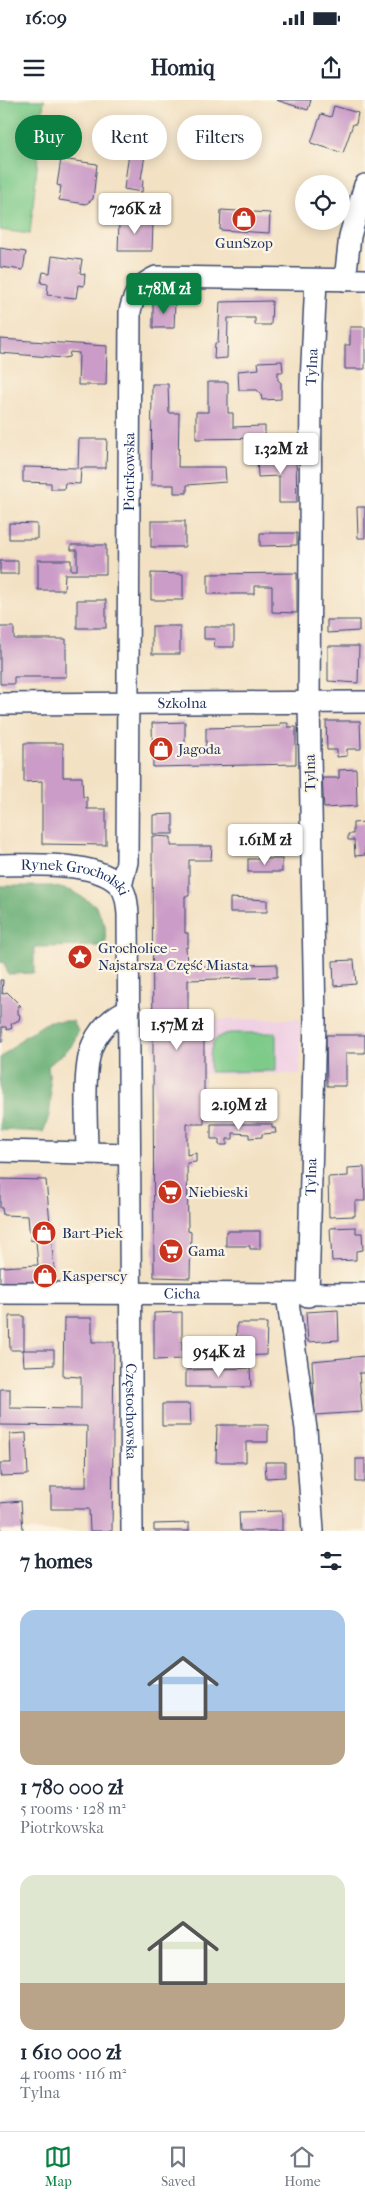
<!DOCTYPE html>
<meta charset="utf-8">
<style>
body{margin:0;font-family:"IM FELL French Canon",serif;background:#f2f2f3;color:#1f2937;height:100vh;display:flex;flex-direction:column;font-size:19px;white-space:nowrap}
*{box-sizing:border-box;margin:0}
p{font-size:16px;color:#747a83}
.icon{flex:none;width:28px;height:28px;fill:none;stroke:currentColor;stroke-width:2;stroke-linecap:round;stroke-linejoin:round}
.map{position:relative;height:1431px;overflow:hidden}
.panel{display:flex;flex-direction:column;background:#fff;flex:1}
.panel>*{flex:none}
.top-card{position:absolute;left:15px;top:15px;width:335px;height:45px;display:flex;gap:10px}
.fabs{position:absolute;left:295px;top:75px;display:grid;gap:10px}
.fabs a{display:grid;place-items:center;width:55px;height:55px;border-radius:50%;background:#fff;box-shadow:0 2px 12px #0003;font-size:25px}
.price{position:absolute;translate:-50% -42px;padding:0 11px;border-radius:5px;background:#fff;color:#222;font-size:16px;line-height:32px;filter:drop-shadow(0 1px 2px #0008)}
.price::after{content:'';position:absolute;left:50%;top:30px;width:15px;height:11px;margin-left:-8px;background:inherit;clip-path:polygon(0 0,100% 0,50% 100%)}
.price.active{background:#0b8043;color:#fff}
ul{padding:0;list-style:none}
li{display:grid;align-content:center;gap:10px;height:265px;padding:0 20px}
li span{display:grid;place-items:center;height:155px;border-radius:15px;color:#555}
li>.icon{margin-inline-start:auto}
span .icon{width:90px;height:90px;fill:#fffc;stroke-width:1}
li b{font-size:21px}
h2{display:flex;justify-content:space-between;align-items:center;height:60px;padding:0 20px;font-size:21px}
.pill{padding:0 18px;border-radius:22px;background:#fff;box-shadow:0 2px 12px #0003;font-size:18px;line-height:45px}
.pill.active{background:#0b8043;color:#fff}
.status{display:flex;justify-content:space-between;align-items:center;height:35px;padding:0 25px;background:#fff;direction:ltr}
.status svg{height:14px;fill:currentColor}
header{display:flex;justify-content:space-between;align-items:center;height:65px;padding:0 20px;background:#fff;font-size:22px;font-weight:800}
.tab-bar{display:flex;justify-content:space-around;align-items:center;height:70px;border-top:1px solid #e0e1e3;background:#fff;font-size:14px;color:#747a83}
.tab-bar a{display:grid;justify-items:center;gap:2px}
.tab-bar .active{color:#0b8043}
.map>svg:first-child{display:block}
.built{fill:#f0d0e4}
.green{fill:#7dca89;stroke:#4c7c74}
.forest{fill:#66ae75;stroke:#406e6a}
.building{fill:#cb9cc7}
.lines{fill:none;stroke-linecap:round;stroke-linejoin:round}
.minor-casing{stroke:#3b4a6d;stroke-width:24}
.minor{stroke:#fff;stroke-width:21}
.labels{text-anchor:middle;stroke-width:4.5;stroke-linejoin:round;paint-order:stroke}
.poi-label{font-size:15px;fill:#1b2f5e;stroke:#fcf5e5;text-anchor:start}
.street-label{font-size:15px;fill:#1b2f5e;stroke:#fcf5e5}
</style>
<div class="status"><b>16:09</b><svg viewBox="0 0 49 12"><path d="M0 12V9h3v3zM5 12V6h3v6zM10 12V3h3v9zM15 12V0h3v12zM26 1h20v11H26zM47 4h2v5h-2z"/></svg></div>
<header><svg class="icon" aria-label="menu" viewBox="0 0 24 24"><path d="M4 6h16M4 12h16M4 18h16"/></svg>Homiq<svg class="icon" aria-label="share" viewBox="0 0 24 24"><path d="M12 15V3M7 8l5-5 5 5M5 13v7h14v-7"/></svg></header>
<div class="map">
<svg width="365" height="1431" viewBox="0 0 365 1431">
<rect width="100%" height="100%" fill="#fcf5e5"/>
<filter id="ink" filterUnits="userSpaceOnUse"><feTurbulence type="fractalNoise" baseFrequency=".02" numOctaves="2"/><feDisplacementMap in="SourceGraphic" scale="10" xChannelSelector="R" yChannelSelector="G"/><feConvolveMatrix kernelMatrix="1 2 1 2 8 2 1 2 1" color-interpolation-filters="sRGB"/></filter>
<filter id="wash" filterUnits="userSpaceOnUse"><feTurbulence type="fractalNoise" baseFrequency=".0096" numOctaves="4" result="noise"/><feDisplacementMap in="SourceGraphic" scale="20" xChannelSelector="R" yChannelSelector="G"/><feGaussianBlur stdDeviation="1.12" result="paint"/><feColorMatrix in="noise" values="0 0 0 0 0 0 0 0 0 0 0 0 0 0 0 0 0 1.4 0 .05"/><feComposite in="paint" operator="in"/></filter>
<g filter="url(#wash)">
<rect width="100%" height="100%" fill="#f3e1c3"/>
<!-- built -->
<polygon class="built" points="300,919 300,974 153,974 153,920"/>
<!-- green -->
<g class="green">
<polygon points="0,0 44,0 30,134 0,130"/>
<path d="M230 933H276V971L210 972C210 953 208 936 230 933Z"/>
</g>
<!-- forest -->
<g class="forest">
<polygon points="0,786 52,786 72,791 95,805 105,825 106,846 34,847 34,873 8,874 4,863 0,862"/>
<path d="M49 921H73L78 931 72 946 48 966C51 991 54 1009 43 1032L0 1030V958L24 937Z"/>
</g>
<g id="blocks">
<!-- building -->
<g class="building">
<polygon points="276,0 311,0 308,10"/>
<polygon points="334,6 358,13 356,24 353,24 343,53 311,43 321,14 331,17"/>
<polygon points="129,53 145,55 141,79 143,80 142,92 124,89"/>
<polygon points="61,59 97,64 93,99 86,104 59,100 61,86 57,85"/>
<polygon points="221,110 270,113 269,133 220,130"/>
<polygon points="128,114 143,114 142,123 153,123 152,151 118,151 119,122 128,123"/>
<polygon points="0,148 26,152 23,170 0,167"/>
<polygon points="52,156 82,160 80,173 85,174 84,186 78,185 76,198 47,195 48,184 41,183 43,172 50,173"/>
<polygon points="153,201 175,202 174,228 153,228"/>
<polygon points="272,201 271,225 255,225 255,218 228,218 227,258 214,259 215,243 218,243 220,202"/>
<polygon points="350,227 365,227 365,269 345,269 345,245 350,245"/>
<polygon points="0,239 107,246 106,285 78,285 79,253 70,252 69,257 63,258 0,253"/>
<polygon points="282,261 283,272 278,272 278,280 281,283 281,299 262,300 261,294 257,290 239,290 238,271 259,269 258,262"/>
<polygon points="208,282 228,282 228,313 233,313 233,327 265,326 265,338 196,339 196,312 208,312"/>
<polygon points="152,284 168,284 169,313 179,313 178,367 225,367 226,382 187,385 187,393 174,393 174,385 151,385"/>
<polygon points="79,339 107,339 106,368 81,368 80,384 65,383 64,389 51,389 51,383 23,382 23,367 78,368"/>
<polygon points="296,356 297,403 279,403 279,376 258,377 257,357"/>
<polygon points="357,407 365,407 365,438 358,438"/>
<rect x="151" y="421" width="34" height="26"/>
<polygon points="9,423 37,424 37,439 9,439"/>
<polygon points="260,433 297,433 297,445 260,446"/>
<polygon points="71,445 106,445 106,474 65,474 64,490 38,490 38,460 71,460 71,470 77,470 77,450 71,450"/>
<rect x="0" y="461" width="18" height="13"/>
<polygon points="151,473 183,474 183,500 151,500"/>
<polygon points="297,473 297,513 272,512 272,486 254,486 254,494 208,494 208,474"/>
<rect x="77" y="500" width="29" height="28"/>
<polygon points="327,520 359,520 359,531 327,533"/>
<rect x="152" y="526" width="28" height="28"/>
<polygon points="0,527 14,527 14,539 66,539 66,577 14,577 14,584 0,584"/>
<polygon points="204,527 234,527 234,547 214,547 215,539 204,539"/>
<polygon points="328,546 359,546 358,583 328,581"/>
<polygon points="326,621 360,621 361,649 347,649 347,656 337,657 337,650 327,650"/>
<polygon points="185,622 185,652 206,651 206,628 280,626 280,623 288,623 288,627 296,627 296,664 153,667 152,623"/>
<polygon points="24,643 63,643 63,677 82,677 83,697 87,697 87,709 106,709 106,745 42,744 42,681 24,682"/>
<polygon points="356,669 357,706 324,708 322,678 339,678 339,670"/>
<polygon points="173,714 173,734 153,734 153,715"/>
<polygon points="365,722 365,755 355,756 354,740 348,740 348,734 353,734 353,723"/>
<polygon points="152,736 171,737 171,746 212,746 211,760 189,760 189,796 185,796 185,833 188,833 188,847 186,847 187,867 277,864 277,877 188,880 188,919 204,919 204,1024 187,1024 187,1055 196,1053 196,1062 187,1063 188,1131 191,1132 190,1178 154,1177"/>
<rect x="248" y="759" width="34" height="13"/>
<polygon points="230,798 267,800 267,812 230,812"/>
<polygon points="354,860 356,884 334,886 333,861"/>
<polygon points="0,880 3,880 2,894 7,892 21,906 18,906 18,914 20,915 19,920 11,924 12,928 7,930 6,927 2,927 2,942 0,942"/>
<polygon points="326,935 365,935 365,953 346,953 346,986 327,986"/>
<polygon points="211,1024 272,1024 272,1028 275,1028 276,1033 262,1034 262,1037 249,1038 249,1034 233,1033 233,1039 227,1039 227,1045 219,1045 219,1039 211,1039"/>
<polygon points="364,1067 365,1101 355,1101 355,1116 329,1117 328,1077 348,1076 348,1068"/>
<polygon points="0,1079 46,1080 54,1167 53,1186 0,1185 0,1167 38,1165 36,1141 30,1140 28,1116 3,1115 2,1108 0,1108"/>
<polygon points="356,1127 356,1133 362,1133 363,1150 356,1151 356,1160 332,1161 330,1128"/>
<polygon points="226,1131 260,1131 260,1149 250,1149 250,1146 226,1146"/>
<polygon points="338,1210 339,1240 308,1242 306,1212"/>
<polygon points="182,1212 182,1259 154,1260 154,1213"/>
<polygon points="9,1216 24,1216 24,1250 10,1250"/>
<polygon points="64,1218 92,1218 92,1242 114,1242 112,1431 90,1431 89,1409 51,1409 51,1387 86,1387 87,1326 0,1325 0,1289 10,1289 10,1308 81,1309 81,1277 63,1276"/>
<polygon points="237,1223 267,1223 266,1255 236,1256"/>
<polygon points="23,1250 54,1250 54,1265 24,1266"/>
<polygon points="365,1256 365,1273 359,1273 362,1312 315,1315 312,1261"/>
<polygon points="250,1268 251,1287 186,1287 186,1270"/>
<polygon points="162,1304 190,1304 191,1326 162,1326"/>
<polygon points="217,1325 268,1325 268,1342 246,1342 246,1362 216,1362"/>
<polygon points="26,1333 28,1375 0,1376 0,1363 11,1363 10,1334"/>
<rect x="356" y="1359" width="9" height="23"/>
<polygon points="265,1362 285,1362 285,1377 266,1378"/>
<polygon points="21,1401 23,1431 1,1431 0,1403"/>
<polygon points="282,1411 282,1431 240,1431 239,1412"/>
<polygon points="189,1423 189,1431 154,1431 154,1424"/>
</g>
</g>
</g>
<g filter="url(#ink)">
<use href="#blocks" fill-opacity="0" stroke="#3b4a6d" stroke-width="1"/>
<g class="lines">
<defs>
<g id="minor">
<polyline points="345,180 350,136 365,85"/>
<path id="s1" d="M0 604 365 602"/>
<path id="s2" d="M0 765C31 765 100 760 121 787 127 795 127 805 128 814L132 1431"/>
<path id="s3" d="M121 786 127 762 130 211C134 194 140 184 156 177L365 180"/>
<polyline points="0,1051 128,1054"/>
<path d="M87 1053C87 1024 82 968 93 944 100 928 114 916 129 909"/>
<path id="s4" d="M0 1193 365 1194"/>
<polyline points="287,1195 306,1329 313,1431"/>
<path id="s5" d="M308 1196 315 920 309 602 311 283 316 180"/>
</g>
</defs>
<!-- minor casing -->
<use href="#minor" class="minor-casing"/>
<!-- minor -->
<use href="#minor" class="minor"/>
</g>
</g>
<!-- icons -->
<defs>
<symbol id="shop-disc" viewBox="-11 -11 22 22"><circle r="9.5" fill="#c8321e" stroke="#fcf5e5"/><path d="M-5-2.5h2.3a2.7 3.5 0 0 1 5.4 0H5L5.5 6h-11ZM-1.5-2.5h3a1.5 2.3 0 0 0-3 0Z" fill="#fff"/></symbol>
<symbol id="sight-disc" viewBox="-11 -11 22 22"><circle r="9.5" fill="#c8321e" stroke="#fcf5e5"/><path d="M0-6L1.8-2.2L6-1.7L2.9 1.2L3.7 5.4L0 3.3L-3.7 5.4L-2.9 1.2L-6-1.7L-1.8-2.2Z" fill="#fff"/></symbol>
<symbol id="supermarket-disc" viewBox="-11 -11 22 22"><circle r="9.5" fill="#c8321e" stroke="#fcf5e5"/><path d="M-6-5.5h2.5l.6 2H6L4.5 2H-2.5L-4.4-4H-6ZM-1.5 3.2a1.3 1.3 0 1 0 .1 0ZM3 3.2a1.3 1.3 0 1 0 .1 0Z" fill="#fff"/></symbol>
</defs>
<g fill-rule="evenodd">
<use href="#shop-disc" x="230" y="105" width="28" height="28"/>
<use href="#shop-disc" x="147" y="635" width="28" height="28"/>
<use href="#sight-disc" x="66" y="843" width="28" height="28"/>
<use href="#supermarket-disc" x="156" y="1078" width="28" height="28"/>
<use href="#shop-disc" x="30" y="1119" width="28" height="28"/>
<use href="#supermarket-disc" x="157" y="1137" width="28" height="28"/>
<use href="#shop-disc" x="31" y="1162" width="28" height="28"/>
</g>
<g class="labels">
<!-- poi labels -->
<g class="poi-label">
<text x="244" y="148" text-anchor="middle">GunSzop</text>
<text x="178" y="654">Jagoda</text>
<text x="98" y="853">Grocholice -<tspan x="98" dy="17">Najstarsza Część Miasta</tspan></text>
<text x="188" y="1097">Niebieski</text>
<text x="62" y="1138">Bart-Piek</text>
<text x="188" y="1156">Gama</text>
<text x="62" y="1181">Kasperscy</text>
</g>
<!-- street labels -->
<g class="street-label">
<text dy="5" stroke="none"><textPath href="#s5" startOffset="929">Tylna</textPath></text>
<text dy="5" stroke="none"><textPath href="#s3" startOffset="415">Piotrkowska</textPath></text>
<text dy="5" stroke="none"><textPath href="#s1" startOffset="182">Szkolna</textPath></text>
<text transform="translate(310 673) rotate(-91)" y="5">Tylna</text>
<text dy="5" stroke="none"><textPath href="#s2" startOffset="78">Rynek Grocholski</textPath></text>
<text dy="5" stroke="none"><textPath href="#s5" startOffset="119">Tylna</textPath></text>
<text dy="5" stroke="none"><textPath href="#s4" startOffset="182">Cicha</textPath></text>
<text dy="5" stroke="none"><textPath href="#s2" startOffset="652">Częstochowska</textPath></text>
</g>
</g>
</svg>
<div class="fabs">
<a><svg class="icon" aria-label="locate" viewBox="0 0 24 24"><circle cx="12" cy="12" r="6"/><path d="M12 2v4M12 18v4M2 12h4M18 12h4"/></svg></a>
</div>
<b class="price" style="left:135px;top:135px">726K zł</b>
<b class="price active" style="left:164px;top:215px">1.78M zł</b>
<b class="price" style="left:281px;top:375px">1.32M zł</b>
<b class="price" style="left:265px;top:766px">1.61M zł</b>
<b class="price" style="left:177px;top:951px">1.57M zł</b>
<b class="price" style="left:239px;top:1031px">2.19M zł</b>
<b class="price" style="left:219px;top:1278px">954K zł</b>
<div class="top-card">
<a class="pill active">Buy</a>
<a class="pill">Rent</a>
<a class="pill">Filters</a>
</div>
</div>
<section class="panel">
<h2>7 homes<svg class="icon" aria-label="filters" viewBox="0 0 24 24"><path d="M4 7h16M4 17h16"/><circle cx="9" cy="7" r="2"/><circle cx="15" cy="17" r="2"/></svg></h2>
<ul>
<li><span style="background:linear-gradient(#a9c7e8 65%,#b9a48a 0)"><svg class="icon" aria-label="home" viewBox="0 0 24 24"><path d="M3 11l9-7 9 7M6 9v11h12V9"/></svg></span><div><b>1 780 000 zł</b><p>5 rooms · 128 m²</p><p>Piotrkowska</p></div></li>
<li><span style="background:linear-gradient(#dfe7d0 70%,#b9a48a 0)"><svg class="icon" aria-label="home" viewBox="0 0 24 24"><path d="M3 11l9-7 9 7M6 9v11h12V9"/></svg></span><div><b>1 610 000 zł</b><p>4 rooms · 116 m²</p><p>Tylna</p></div></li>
</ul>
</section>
<nav class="tab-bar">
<a class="active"><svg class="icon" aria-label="map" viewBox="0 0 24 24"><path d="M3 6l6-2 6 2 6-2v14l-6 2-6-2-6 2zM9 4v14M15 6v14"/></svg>Map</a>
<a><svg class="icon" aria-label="saved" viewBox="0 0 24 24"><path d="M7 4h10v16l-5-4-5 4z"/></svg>Saved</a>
<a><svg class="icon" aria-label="home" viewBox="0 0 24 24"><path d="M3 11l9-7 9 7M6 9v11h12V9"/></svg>Home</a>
</nav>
